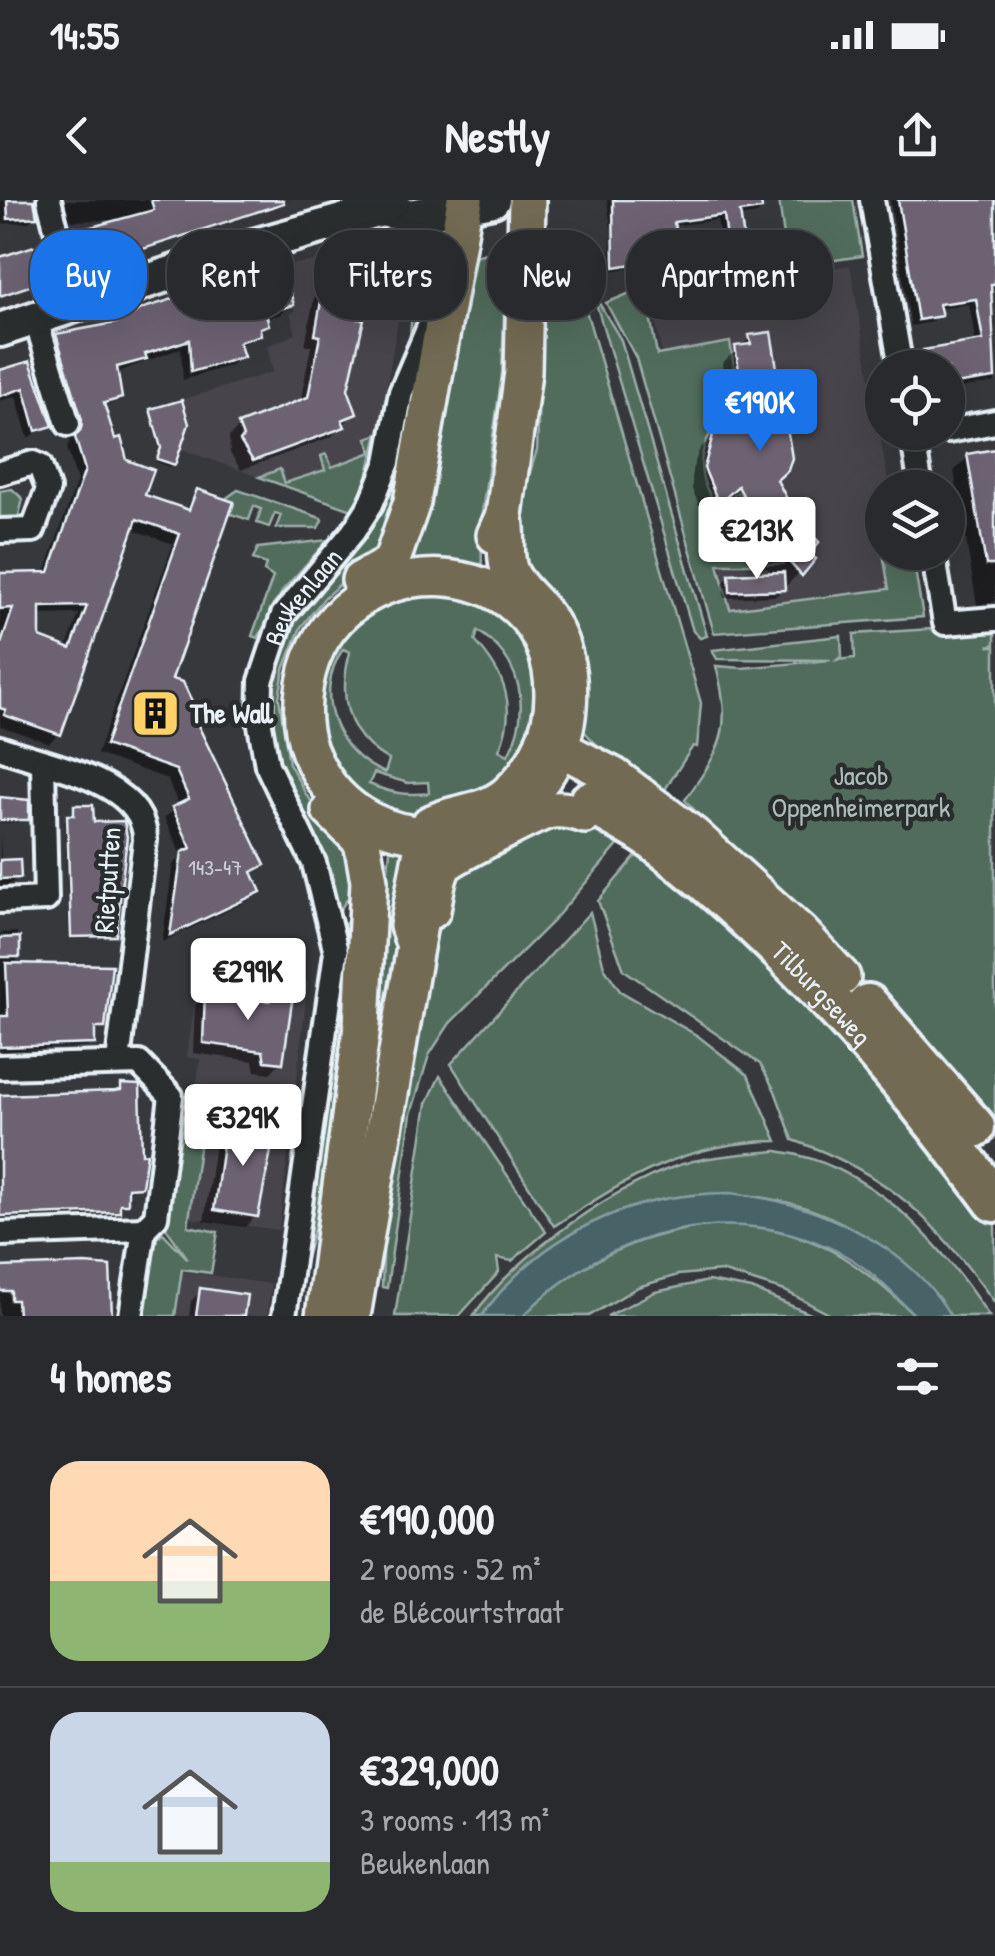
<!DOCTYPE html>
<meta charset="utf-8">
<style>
body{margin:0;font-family:"Patrick Hand",sans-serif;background:#313235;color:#f1f3f6;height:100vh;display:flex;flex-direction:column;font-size:38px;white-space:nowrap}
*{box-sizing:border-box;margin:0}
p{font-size:32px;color:#a5a7aa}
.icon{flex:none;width:55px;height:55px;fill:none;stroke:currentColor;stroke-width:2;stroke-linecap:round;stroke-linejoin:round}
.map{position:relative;height:1116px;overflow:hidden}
.drawer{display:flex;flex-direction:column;background:#292a2d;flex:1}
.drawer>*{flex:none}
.hud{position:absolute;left:30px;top:30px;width:935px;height:90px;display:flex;gap:20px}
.tools{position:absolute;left:865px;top:150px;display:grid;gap:20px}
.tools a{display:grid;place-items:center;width:100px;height:100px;border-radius:50%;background:#292a2d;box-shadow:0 10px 40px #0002,0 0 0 2px #454649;font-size:50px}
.price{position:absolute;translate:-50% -85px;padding:0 22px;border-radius:10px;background:#fff;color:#222;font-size:32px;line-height:65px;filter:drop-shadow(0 2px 5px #0008)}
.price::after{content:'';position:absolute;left:50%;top:60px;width:30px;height:22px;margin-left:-15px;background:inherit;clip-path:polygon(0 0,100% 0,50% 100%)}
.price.current{background:#1a73e8;color:#fff}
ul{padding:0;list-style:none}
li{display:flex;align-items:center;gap:30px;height:250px;padding:0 50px}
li+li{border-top:2px solid #454649}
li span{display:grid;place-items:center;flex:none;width:280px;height:200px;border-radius:30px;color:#555}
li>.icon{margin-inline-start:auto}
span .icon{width:120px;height:120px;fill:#fffc;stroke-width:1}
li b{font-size:42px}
h2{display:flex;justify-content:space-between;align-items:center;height:120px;padding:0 50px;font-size:42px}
.chip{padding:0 35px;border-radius:40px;background:#292a2d;box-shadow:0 10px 40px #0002,0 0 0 2px #454649;font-size:35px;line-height:90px}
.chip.current{background:#1a73e8;color:#fff}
.status{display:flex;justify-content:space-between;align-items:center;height:70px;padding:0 50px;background:#292a2d;direction:ltr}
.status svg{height:28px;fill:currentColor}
header{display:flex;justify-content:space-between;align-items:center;height:130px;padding:0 50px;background:#292a2d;font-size:45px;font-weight:700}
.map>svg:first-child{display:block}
.built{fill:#47454c}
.green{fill:#516c5b;stroke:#9caeaa;stroke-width:2.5;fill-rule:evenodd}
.water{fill:#466468;stroke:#879ca2;stroke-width:2.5}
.shadow{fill:#0007;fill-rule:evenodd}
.building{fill:#6c6272;stroke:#e8f1f8;stroke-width:2.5;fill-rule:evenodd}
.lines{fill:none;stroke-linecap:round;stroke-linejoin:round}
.street-casing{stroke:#e8f1f8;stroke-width:30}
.secondary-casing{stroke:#e8f1f8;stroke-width:40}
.primary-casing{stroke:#e8f1f8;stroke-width:42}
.highway-casing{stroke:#e8f1f8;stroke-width:48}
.street{stroke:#2a2d2e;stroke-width:22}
.secondary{stroke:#2a2d2e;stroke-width:32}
.primary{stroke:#736b52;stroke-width:35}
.highway{stroke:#736b52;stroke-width:40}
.labels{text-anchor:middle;stroke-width:9;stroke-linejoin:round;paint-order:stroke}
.number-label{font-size:22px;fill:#c9cdd6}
.street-label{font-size:28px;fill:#e8f1f8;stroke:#2a2d2e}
.poi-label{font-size:28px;font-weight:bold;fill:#e8f1f8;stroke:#2a2d2e;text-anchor:start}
.park-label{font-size:28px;fill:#acbcb9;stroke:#2a2d2e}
</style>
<div class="status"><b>14:55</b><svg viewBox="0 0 49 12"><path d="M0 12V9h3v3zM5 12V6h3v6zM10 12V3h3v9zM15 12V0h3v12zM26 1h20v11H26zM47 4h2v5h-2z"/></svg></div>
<header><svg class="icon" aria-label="back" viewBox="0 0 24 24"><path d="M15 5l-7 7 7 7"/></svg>Nestly<svg class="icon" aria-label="share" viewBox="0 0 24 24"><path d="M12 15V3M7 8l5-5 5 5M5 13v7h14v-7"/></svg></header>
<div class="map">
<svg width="995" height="1116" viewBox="0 0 995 1116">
<rect width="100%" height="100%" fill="#37383c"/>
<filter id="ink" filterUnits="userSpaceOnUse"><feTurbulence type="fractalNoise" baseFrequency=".01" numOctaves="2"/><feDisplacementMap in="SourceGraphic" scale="20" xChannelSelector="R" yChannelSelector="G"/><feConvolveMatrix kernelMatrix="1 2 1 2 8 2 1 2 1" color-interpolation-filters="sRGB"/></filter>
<g filter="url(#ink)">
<!-- built -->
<g class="built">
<polygon points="347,56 403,56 408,63 376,247 352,310 181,249 168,204 273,172 267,146 296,134 290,113 295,111 282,66"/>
<polygon points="850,65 889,287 882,288 882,352 901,353 908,389 710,424 652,100"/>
<polygon points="198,778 308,782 279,1030 189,1018 205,909 194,907 200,859 187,857"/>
<polygon points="181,1071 271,1084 267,1116 175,1116"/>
</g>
<!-- green -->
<g class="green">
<polygon points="779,0 853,0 862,56 788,67"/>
<polygon points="563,32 701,503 697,547 693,546 664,591 600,548 584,531 520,364 522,298 537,250 545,38"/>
<polygon points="506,48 502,174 481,319 482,374 412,368 466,58"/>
<polygon points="441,61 439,80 408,158 412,112 427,62"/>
<path d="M645 87 657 155 730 142 740 203C702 229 686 271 720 308L738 292 746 315 783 364H718L730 409 889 389 883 353 912 352 923 417 714 433 636 158 606 103Z"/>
<polygon points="593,93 621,140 707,436 700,438 693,431"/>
<path d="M424 147 393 338 325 397 301 427 284 469 279 498 289 563 307 596 346 638 357 685 337 714 328 690 334 679C311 616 265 566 272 494 274 465 286 434 302 409 312 392 329 378 342 363 372 330 392 295 402 251 406 234 410 222 402 207Z"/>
<polygon points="378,234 366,281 352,310 259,277 280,269 285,283 325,270 321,256 326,254 332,267 372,252 367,238"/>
<polygon points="12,289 23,299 19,315 27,322 0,324 0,291"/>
<polygon points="238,290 321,318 322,320 318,328 276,328 281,315 275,313 269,327 257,323 261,309 254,306 249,320 231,314 234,302 225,299"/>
<polygon points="328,340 283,390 258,438 252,436 273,377 264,371 266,364 253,359 258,348"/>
<path d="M403 393 483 399 529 443 538 519 506 577 445 607H420L416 624 375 610 331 565 316 517 321 472 350 424ZM478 431C522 460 532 509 508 555L499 550C518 507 505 474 475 441ZM343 449 350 452C338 497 346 536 389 560L385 573C336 554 312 494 343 449ZM374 573 408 583 428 582 429 593C407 596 390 593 369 584Z"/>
<path d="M995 425V444L988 446H995V925L685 600C722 548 733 530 716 466L742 468 831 460 717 459 712 450 841 436 842 456 837 460 855 458 854 434Z"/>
<polygon points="575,621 625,637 553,721 450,823 429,855 411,914 387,1088 382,1087 384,1032 447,679 525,631"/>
<polygon points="391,642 417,644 371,900 363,899"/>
<path d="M642 649 773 762 942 950 995 1022V1103C935 1021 891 974 793 940L775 891 760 864 624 770 598 701Z"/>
<polygon points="357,707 340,897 327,941 315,1025 303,1070 299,1069 344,760 344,726"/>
<path d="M590 712 604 767 620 791 698 836 748 875 777 941C684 942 629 978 554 1026L451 864Z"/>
<polygon points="440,876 546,1032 512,1061 497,1058 499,1072 459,1116 395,1116 427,903"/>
<polygon points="184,917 203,920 188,1026 218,1032 211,1073 182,1069 175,1116 139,1116 150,1042 163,1033 188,1059 166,1028"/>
<path d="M777 951C872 964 939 1041 989 1116H949C938 1091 913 1073 892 1056 767 951 573 985 482 1116H473C515 1056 621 979 693 961 720 955 749 953 777 951Z"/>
<path d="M727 1024C817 1030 852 1058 916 1116H833L785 1091 721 1071 678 1075 638 1087 589 1116H523C580 1058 647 1030 727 1024Z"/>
<polygon points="708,1081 752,1089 815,1116 607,1116 655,1092"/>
</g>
<!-- water -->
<path class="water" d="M730 993C811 1001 907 1042 950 1115L916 1116C893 1095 874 1072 846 1056 736 996 607 1029 523 1116H482C539 1034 631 993 730 993Z"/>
<!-- shadow -->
<g class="shadow">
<polygon points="0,0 33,0 34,16 29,22 0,24"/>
<polygon points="61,0 290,0 75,74 67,42 113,20 62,21"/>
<polygon points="607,0 762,0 763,8 757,14 738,17 742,45 725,52 724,68 710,71 708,58 723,53 717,20 672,26 677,56 671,62 609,71 612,33"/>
<polygon points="890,0 995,0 995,88 989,89 995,122 995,182 948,190 948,168 919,168 917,159 924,152 976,144 969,104 938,109 932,122 911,126"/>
<polygon points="325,87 354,214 331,237 241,270 230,253 229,237 240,226 300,203 311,146 305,145 314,98"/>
<path d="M202 88 291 104 281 114 265 119 266 125 259 134 238 147 241 156 231 165 183 180 181 148 116 173 120 197 103 208 113 242 142 296 184 311 197 292 169 480 262 665 252 674 258 691 248 701 162 742 173 664 182 656 164 618 179 606 167 579 97 554 173 344 131 329 59 534 49 543 0 526V376L44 375 77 281 67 248 74 231 48 146 58 136 115 125ZM79 414 66 450 38 439V415Z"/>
<polygon points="750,138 774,280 812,360 776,396 724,398 723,383 730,376 773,375 749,348 723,298 704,316 692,289 692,270 700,248 731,220 722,163"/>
<polygon points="29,164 50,225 28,238 16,196 0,201 0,172"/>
<polygon points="151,211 172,264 170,267 156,262 160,252"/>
<polygon points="995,252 995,402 977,405 954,271 969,256"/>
<polygon points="0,596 6,596 27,619 23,622 0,623"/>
<polygon points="75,608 114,734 111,737 69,739 65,620 73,617"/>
<polygon points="0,634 1,662 18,677 6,688 0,688"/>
<polygon points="17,732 17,765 102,827 92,831 88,847 0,851 0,733"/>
<polygon points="206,795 268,804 281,862 270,873 255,871 253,861 193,853 195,805"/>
<polygon points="122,887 140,986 125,993 126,1003 111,1017 0,1021 0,898 115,894"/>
<polygon points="227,926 256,1016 245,1027 204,1021 216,937"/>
<polygon points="0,1071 106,1116 0,1116"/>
<polygon points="201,1091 243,1116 189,1116 191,1101"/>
</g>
<!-- building -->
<g class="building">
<polygon points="7,0 34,0 37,17 8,19"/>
<polygon points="151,0 283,0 284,3 82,69 73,32 154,10"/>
<polygon points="613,0 761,0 762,9 740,12 745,46 728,48 724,15 674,22 679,57 614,67"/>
<polygon points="898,0 995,0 995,84 991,84 995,178 948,185 948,168 926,168 923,150 983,140 976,99 939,104 942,116 918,120"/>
<polygon points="34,46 37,57 47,54 53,78 0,96 0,57"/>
<path d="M282 66 294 105 266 113 269 125 260 128 261 135 239 142 244 157 191 172 189 140 145 154 147 159 117 167 122 198 104 203 115 239 121 237 127 260 154 270 145 295 189 310 197 289 234 302 172 479 183 482 195 508 191 519 196 521 265 665 252 672 261 692 170 735 182 652 191 648 172 607 189 599 176 570 105 545 180 334 137 319 61 535 4 515 6 510 0 508V447L13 408 0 409V373L49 372 85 270 75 237 82 220 56 134 115 123 144 108 202 90 200 85 223 79 225 83ZM87 406 71 449 40 437V407Z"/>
<polygon points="324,84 364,86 358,119 364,119 348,189 357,214 342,220 345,227 253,261 240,241 243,237 238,224 308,197 320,136 315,135"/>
<polygon points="771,132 792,258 788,270 777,280 796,316 819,342 810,354 816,359 802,376 763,333 738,286 719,304 704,268 714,231 745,206 735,146 751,144 749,135"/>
<polygon points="30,161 53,226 36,231 24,188 0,196 0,170"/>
<polygon points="182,200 189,224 175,265 157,259 161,248 150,209"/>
<polygon points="995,249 995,365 986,365 967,254"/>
<polygon points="784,372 785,390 730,392 729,374"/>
<polygon points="0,597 29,600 29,620 0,620"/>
<polygon points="74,605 93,605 94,622 124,621 127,637 116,736 71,737 67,615 74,615"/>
<polygon points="20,659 21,678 0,679 0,660"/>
<polygon points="20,737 20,757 0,757 0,738"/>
<polygon points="6,763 112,765 105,828 95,828 95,844 0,847 0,816 8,816"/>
<polygon points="205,792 270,801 275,793 293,795 283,863 265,861 263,851 203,843"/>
<polygon points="121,884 140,885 142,954 147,953 142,987 128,988 128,1004 120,1004 120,1012 0,1016 0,895 115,891 121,890"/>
<polygon points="226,923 275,930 258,1017 214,1010"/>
<polygon points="85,1064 110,1066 112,1116 18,1116 17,1100 11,1100 11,1091 0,1091 0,1067"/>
<polygon points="200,1088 247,1095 244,1116 196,1116"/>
</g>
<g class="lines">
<defs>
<g id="street">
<polyline points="49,0 75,104"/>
<polyline points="872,0 901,168"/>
<polyline points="35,117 68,224"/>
<polyline points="948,231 995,222"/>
<polyline points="912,232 921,288"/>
<polyline points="0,273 33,263 40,266 48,289 33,330 0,331"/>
<polyline points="933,352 945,423 995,419"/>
<path d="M0 548C46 565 146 581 145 640L118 862"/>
<polyline points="0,701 46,699 43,564"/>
<polyline points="0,867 139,863 171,896 156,1017 144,1029 131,1116"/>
<polyline points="0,1034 144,1029"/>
<path id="s1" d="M284 1116 336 752 314 663 267 565 260 525 261 481 283 415 353 332 371 304 388 262 401 192 434 115"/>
</g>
<g id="secondary">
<polyline points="381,10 411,16 493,0"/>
<polyline points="0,130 250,47 381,10 393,0"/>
</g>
<g id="primary">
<polyline points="495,335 504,315 523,172 527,0"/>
<polyline points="360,380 391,363 412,302 465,0"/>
<polyline points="544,540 614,576 693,635 801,733 842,777"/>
<path d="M432 710C435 696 436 678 444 665 449 658 536 614 547 611 560 608 573 611 585 615"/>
<path d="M415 746 408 726 423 645 430 624C454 611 483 614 506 595 535 570 553 532 553 495 554 343 332 338 305 483 301 506 301 528 309 550 362 685 556 649 568 508 571 473 564 437 540 409 531 398 518 388 511 374 502 356 510 334 504 315"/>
<polyline points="324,1116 362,826 369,681 362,642 330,610"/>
<polyline points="352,1116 419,724"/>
</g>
<g id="highway">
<path id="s2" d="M590 602C611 615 635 626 655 641 780 734 902 875 995 1001"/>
<polyline points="868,805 974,927"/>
</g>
</defs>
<!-- street casing -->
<use href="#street" class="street-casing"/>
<!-- secondary casing -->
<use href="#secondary" class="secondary-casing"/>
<!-- primary casing -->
<use href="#primary" class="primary-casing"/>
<!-- highway casing -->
<use href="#highway" class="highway-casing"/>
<!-- street -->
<use href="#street" class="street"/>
<!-- secondary -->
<use href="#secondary" class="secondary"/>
<!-- primary -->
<use href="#primary" class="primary"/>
<!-- highway -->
<use href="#highway" class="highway"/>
</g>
</g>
<!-- icons -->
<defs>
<symbol id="building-square" viewBox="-11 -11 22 22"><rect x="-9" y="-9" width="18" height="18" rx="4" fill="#ffd166" stroke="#2a2d2e"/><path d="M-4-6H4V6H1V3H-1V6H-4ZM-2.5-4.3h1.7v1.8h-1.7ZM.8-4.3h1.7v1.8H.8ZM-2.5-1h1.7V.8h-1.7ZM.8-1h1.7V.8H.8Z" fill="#111"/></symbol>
</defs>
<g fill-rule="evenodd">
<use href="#building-square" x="128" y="486" width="55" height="55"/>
</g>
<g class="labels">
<!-- number labels -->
<g class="number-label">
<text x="215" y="675">143-47</text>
</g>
<!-- street labels -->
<g class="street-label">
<text dy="10" stroke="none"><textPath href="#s1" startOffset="748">Beukenlaan</textPath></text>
<text transform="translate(107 680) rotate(-86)" y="10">Rietputten</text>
<text dy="10" stroke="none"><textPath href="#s2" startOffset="302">Tilburgseweg</textPath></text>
</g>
<!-- poi labels -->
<g class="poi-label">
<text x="190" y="523">The Wall</text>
</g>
<!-- park labels -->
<g class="park-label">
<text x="861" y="585">Jacob<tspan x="861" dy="32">Oppenheimerpark</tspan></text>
</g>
</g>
</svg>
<div class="tools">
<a><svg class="icon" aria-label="locate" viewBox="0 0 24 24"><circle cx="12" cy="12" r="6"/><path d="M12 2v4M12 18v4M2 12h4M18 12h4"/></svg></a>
<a><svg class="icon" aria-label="layers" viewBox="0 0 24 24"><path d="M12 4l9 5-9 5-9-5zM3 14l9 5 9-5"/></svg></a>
</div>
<b class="price current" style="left:760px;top:254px">€190K</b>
<b class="price" style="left:757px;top:382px">€213K</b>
<b class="price" style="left:248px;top:823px">€299K</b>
<b class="price" style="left:243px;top:969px">€329K</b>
<div class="hud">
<a class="chip current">Buy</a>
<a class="chip">Rent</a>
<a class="chip">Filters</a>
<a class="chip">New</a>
<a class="chip">Apartment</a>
</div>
</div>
<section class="drawer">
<h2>4 homes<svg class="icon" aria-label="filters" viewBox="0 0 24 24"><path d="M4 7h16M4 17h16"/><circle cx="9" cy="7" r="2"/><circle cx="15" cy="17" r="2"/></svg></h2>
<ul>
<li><span style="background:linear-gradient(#ffd9b3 60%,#8fb573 0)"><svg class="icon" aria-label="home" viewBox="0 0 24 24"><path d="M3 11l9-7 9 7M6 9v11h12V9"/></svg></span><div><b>€190,000</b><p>2 rooms · 52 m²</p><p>de Blécourtstraat</p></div></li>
<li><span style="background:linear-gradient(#c9d6e8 75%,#8fb573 0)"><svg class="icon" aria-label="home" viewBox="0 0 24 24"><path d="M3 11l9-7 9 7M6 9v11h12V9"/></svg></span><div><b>€329,000</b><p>3 rooms · 113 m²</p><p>Beukenlaan</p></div></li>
</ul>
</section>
